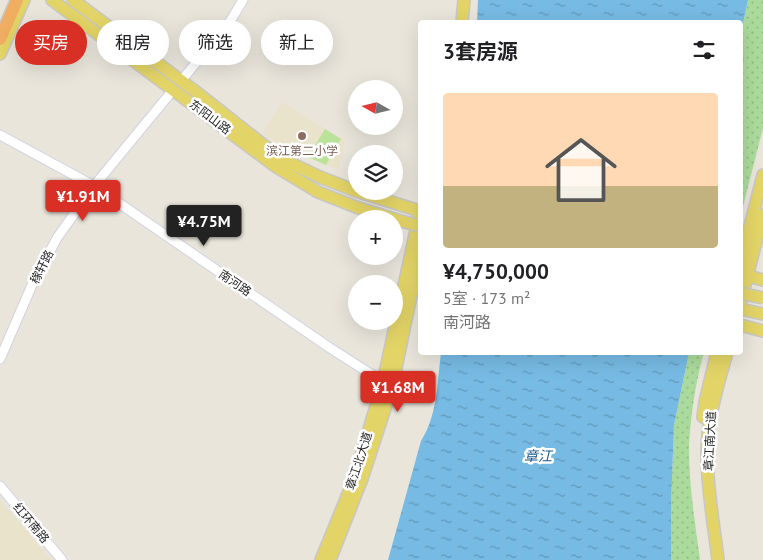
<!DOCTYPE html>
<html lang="zh">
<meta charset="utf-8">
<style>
body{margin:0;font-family:"PT Sans","Noto Sans SC",sans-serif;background:#f2f2f2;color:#202124;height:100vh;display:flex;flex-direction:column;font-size:19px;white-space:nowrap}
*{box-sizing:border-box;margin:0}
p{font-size:16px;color:#757577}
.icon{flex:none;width:28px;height:28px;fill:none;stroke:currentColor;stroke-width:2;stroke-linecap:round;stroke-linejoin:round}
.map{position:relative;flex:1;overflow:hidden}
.side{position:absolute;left:418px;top:20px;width:325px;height:335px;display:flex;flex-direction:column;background:#fff;border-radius:5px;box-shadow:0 5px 20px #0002}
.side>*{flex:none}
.banner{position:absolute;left:15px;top:20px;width:328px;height:45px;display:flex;gap:10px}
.needle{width:32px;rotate:278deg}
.buttons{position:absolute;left:348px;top:80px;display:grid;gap:10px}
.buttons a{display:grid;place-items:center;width:55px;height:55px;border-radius:50%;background:#fff;box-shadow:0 5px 20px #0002;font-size:25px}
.price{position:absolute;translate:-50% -42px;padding:0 11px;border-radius:5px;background:#d93025;color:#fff;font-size:16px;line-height:32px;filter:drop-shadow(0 1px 2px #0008)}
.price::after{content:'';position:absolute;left:50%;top:30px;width:15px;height:11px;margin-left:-8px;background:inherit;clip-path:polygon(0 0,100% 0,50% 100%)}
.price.current{background:#222;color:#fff}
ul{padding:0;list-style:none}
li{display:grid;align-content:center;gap:10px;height:265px;padding:0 25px}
li span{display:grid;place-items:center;height:155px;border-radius:5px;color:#555}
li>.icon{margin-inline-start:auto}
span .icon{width:90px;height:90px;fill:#fffc;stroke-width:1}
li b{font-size:21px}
h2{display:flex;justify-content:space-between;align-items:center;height:60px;padding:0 25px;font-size:21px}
.pill{padding:0 18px;border-radius:22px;background:#fff;box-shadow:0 5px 20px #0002;font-size:18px;line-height:45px}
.pill.current{background:#d93025;color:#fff}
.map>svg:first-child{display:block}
.education{fill:#eae3cc}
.park{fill:url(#park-dots)}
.pitch{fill:#bbe299}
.water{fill:url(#water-ripples)}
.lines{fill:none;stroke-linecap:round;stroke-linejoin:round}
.minor-casing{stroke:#d1d2e0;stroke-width:11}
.major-casing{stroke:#c7c7c7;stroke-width:14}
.highway-casing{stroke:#c7c7c7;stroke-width:15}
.minor{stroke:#fff;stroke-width:9}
.major{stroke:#e3d467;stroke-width:11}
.highway{stroke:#efae61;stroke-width:12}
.major-bridge-casing{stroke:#c7c7c7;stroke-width:14;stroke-linecap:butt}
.major-bridge{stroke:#e3d467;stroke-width:11}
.education-dot{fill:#8d6e63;stroke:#fff;stroke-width:2}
.labels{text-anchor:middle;stroke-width:5;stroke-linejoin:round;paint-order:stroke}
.street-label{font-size:12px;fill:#282828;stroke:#fff}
.education-label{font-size:12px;fill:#785e54;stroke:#fff}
.water-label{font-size:14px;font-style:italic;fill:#19578b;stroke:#fff}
</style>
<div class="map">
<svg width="763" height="560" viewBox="0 0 763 560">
<defs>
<pattern id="park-dots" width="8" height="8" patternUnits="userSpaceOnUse" patternTransform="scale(1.25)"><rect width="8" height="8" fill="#abdb9c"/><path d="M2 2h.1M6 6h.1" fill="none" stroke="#93bc86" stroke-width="1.8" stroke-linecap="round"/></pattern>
<pattern id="water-ripples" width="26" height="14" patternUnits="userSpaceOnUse" patternTransform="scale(1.25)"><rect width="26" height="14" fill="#77bae3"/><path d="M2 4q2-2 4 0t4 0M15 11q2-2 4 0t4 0" fill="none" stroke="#6297b8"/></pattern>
</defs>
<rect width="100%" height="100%" fill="#e9e5db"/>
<!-- education -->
<g class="education">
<polygon points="282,102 345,141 338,170 287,149 262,134"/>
<polygon points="0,500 51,560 0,560"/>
</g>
<!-- park -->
<g class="park">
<polygon points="748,0 763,0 763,128 740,218 740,70 744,60 741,33"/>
<path d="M689 353H704C696 378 690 421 689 448 689 485 695 523 700 560H671V505L674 425Z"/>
</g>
<!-- pitch -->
<polygon class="pitch" points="325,129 341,139 326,165 308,157"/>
<!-- water -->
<g class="water">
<polygon points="478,0 748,0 741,33 744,60 740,70 740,22 477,22"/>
<path d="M441 353H689L674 425 671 505V560H388L421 441C438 414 437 383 441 353Z"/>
</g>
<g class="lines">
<defs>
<g id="minor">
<polyline points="181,81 231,20 243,0"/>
<polyline points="0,135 94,186 330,348 388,385"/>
<polyline points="0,359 32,285 57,238 94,186 173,90"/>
<polyline points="0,486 62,560"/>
</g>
<g id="major">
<polyline points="52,0 275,166 318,192 356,207 394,219"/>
<polyline points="73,0 195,91 280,158 320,177 356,191"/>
<polyline points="462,22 464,0"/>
<polyline points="0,54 24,0"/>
<polyline points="356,191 420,211"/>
<polyline points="740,265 763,175"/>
<polyline points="740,274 763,280"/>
<polyline points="740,304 763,215"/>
<polyline points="740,309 763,314"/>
<polyline points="740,325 763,331"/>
<polyline points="703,417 705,402 717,352"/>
<polyline points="321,560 355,477 383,382 420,212"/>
<polyline points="330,560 362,479 392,387 420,253"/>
<path d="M718 560C714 525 707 489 707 454 707 419 718 386 727 352"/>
</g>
<polyline id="highway" points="0,39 17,0"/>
</defs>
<!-- minor casing -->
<use href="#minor" class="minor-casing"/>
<!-- major casing -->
<use href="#major" class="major-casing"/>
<!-- highway casing -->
<use href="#highway" class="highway-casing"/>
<!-- minor -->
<use href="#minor" class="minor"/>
<!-- major -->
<use href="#major" class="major"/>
<!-- highway -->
<use href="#highway" class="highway"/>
<defs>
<g id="major-bridge">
<polyline points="394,219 420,226"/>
<polyline points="740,293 763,298"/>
</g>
</defs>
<!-- major-bridge casing -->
<use href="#major-bridge" class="major-bridge-casing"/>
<!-- major-bridge -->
<use href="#major-bridge" class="major-bridge"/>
</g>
<!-- markers -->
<circle class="education-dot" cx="302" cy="136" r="5"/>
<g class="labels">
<!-- street labels -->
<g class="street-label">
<text transform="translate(210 117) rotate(37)" y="4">东阳山路</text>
<text transform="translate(42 267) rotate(-63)" y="4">稼轩路</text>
<text transform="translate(235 283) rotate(34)" y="4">南河路</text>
<text transform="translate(710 441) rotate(-87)" y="4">章江南大道</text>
<text transform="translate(359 461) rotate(-72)" y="4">章江北大道</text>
<text transform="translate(31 523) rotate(50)" y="4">红环南路</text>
</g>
<!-- education labels -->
<g class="education-label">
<text x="302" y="155">滨江第二小学</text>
</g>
<!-- water labels -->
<g class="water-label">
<text x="538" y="461">章江</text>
</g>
</g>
</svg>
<div class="buttons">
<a><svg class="needle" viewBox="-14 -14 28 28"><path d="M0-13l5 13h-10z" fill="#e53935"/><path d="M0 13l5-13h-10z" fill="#757577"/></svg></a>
<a><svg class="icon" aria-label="layers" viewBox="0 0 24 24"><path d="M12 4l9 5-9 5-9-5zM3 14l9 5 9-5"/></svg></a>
<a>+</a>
<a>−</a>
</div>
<b class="price" style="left:83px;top:222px">¥1.91M</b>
<b class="price current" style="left:204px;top:247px">¥4.75M</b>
<b class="price" style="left:398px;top:413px">¥1.68M</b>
<div class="banner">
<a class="pill current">买房</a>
<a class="pill">租房</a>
<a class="pill">筛选</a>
<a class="pill">新上</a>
</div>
<section class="side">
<h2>3套房源<svg class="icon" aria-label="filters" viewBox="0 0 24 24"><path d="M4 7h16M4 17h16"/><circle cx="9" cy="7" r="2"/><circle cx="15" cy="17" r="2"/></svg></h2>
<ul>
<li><span style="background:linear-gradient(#ffd9b3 60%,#c2b280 0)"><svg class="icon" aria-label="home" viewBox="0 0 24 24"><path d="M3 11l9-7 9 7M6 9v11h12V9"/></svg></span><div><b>¥4,750,000</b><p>5室 · 173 m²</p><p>南河路</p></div></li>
</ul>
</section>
</div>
